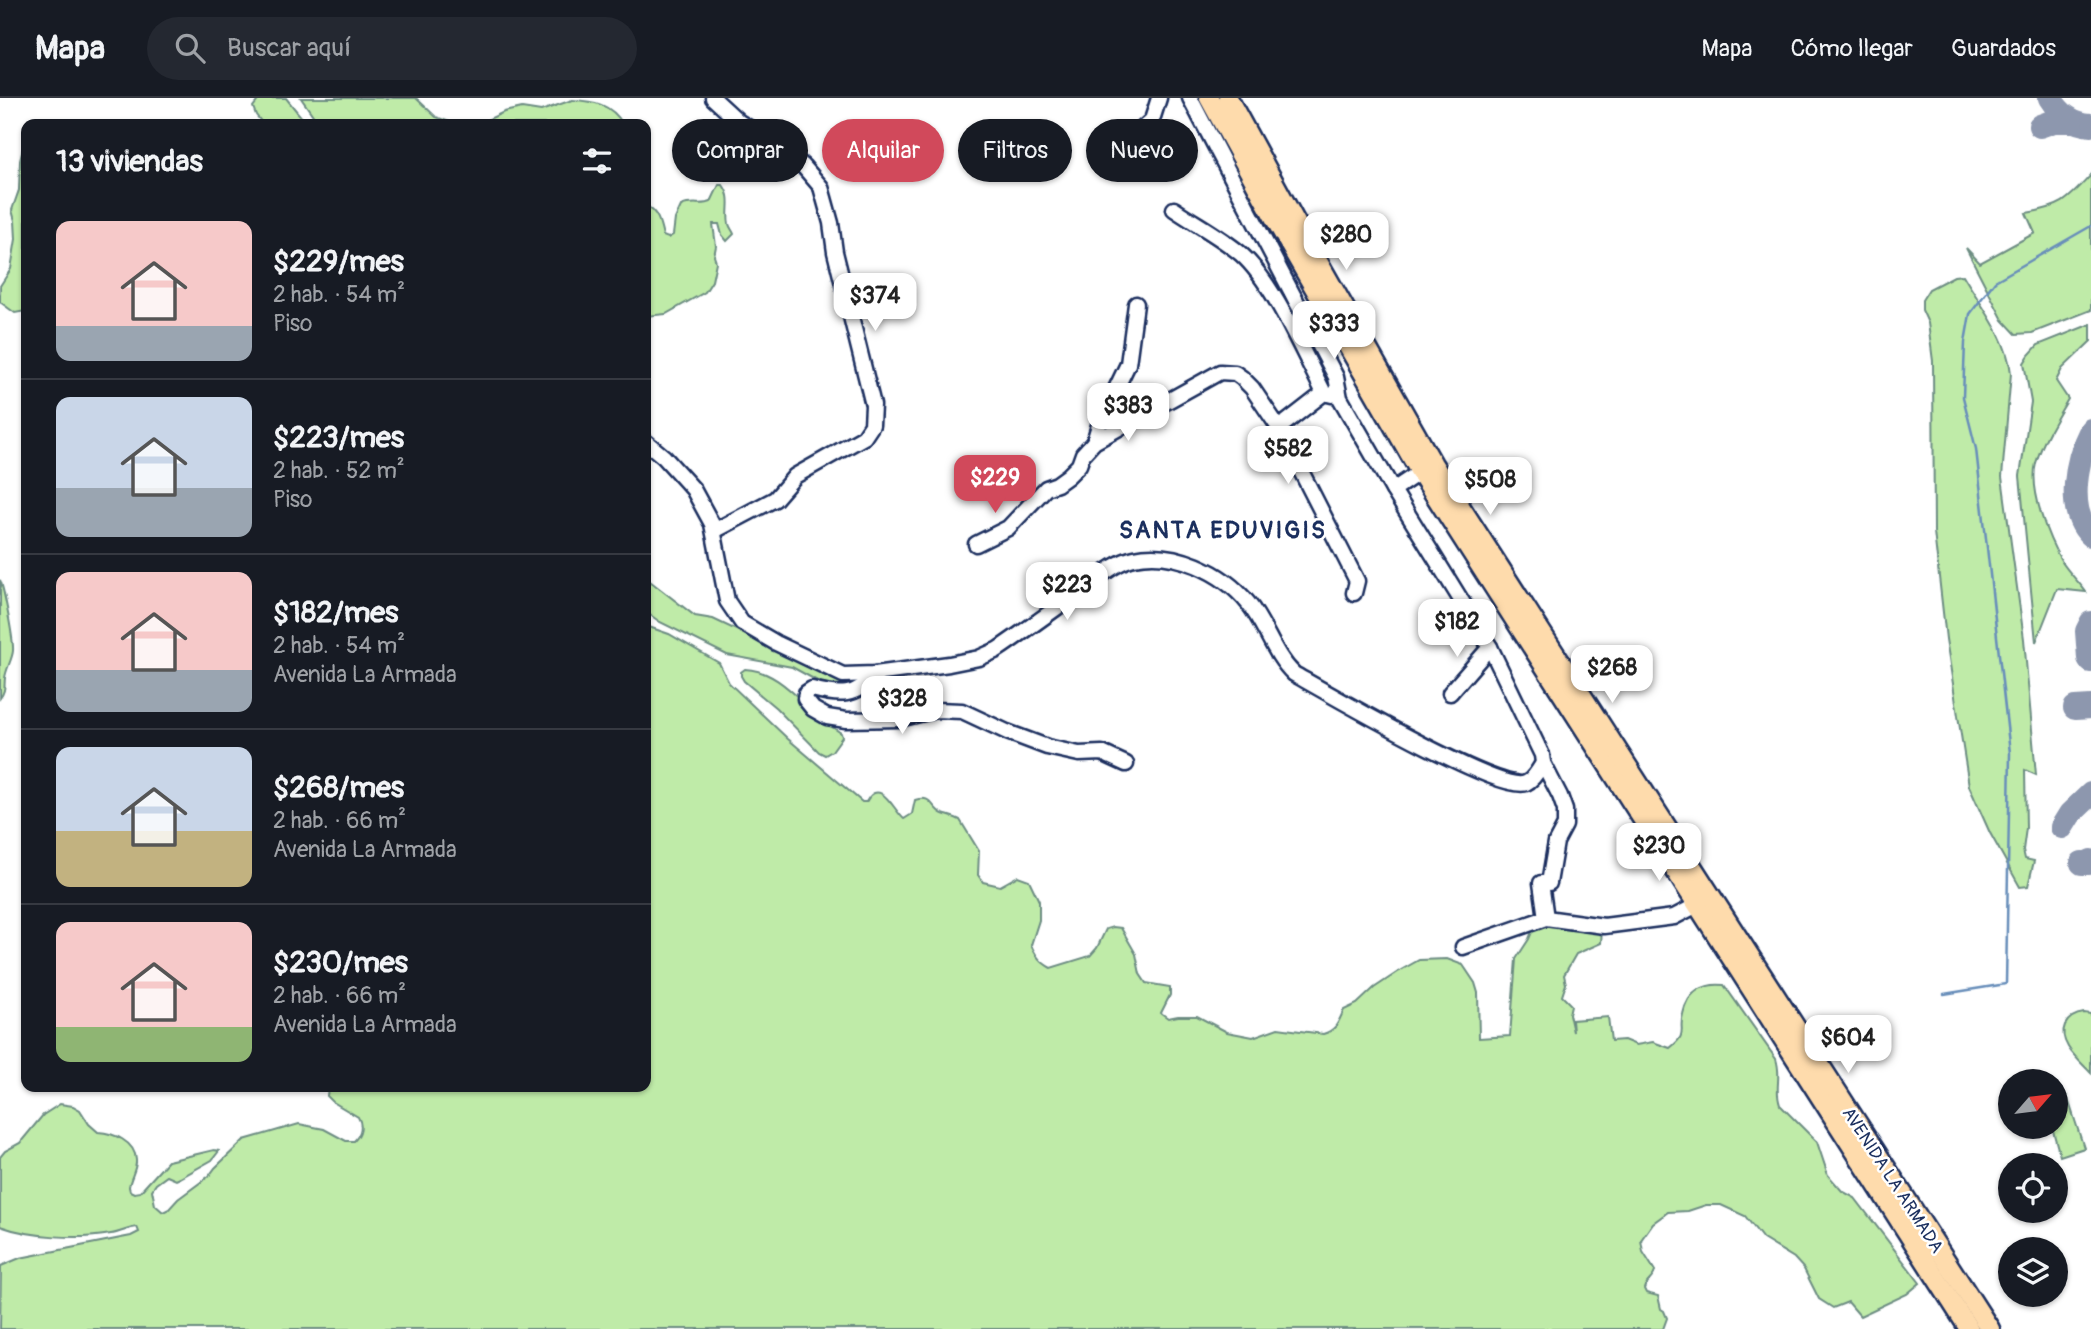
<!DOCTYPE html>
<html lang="es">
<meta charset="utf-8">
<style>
body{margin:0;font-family:Pangolin,sans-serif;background:#242831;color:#f1f3f6;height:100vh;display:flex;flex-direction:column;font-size:26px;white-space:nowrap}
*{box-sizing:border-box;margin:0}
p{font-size:23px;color:#9ea1a6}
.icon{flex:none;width:38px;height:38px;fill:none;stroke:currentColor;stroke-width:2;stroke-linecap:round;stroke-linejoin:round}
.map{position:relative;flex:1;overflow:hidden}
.sheet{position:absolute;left:21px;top:21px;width:630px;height:973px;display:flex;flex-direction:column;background:#171b24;border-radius:14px;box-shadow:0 2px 5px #0004}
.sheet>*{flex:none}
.banner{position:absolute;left:672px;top:21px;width:665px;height:63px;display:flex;gap:14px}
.needle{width:46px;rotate:62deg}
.buttons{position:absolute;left:1998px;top:971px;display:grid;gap:14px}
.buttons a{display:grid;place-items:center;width:70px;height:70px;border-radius:50%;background:#171b24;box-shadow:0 2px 5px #0004;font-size:35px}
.price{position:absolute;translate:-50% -60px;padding:0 16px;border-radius:14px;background:#fff;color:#222;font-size:23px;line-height:46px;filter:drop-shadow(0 2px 4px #0008)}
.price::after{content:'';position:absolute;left:50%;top:42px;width:21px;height:16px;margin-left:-10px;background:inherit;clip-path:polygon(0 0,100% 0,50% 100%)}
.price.on{background:#d1495b;color:#fff}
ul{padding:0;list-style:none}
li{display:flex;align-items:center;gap:21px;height:175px;padding:0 35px}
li+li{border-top:2px solid #363941}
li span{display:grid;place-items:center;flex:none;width:196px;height:140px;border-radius:14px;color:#555}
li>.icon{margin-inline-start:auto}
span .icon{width:84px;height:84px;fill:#fffc;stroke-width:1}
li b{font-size:30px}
h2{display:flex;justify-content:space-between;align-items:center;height:84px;padding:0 35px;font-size:30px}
.tag{padding:0 24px;border-radius:32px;background:#171b24;box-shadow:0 2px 5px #0004;font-size:24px;line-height:63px}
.tag.on{background:#d1495b;color:#fff}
header{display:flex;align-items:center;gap:42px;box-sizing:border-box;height:98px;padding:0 35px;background:#171b24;border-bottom:2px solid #363941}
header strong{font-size:33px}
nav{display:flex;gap:38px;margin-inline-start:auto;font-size:24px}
.search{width:490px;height:63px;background:#242831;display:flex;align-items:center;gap:18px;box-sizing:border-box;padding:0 24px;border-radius:38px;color:#9ea1a6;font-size:26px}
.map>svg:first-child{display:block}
.green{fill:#bfeba8;stroke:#6d8d83;stroke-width:2}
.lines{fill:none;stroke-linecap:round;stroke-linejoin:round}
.stream{stroke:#678eba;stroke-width:2.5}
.taxiway{stroke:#8d97ae;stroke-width:24}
.minor-casing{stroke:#1b2f5e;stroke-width:19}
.major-casing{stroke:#1b2f5e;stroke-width:23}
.minor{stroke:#fff;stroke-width:14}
.major{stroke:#fedbac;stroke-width:18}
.labels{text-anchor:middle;stroke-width:5;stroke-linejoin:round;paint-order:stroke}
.street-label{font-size:18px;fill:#1b2f5e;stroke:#fff}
.district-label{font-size:24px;font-weight:bold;letter-spacing:2px;fill:#1b2f5e;stroke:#fff}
</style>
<header>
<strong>Mapa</strong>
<div class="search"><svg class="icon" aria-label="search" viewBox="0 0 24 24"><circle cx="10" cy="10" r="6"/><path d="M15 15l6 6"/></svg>Buscar aquí</div>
<nav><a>Mapa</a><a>Cómo llegar</a><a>Guardados</a></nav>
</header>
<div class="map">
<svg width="2091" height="1231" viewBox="0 0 2091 1231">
<rect width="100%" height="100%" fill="#fff"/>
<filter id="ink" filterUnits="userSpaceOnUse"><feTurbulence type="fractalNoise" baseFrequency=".0143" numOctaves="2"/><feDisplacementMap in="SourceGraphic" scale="14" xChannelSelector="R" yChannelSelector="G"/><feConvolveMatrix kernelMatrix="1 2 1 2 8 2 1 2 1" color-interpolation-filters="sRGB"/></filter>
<g filter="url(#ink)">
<!-- green -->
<g class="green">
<polygon points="260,0 286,0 307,26 263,26 256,17 253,9"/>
<polygon points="301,0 416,0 436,19 455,26 319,26"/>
<path d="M572 2C594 3 611 6 623 26H462L485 23 504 14 522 10 541 13Z"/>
<polygon points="26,38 26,213 15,215 0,204 0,188 11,171 16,141 15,123 12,112 19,92 20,63"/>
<path d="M2091 77V212L2032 235 2016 236 2003 222 1966 150 1980 165 2035 135 2026 115C2062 109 2067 103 2091 77Z"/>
<path d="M719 87H723C733 100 726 111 729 126 730 130 733 133 734 136L727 143 722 137 719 126H713L716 148 714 158 716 164 712 183 705 194 666 216 646 218V108C658 114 660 125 663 138L668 140 673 137 675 121 681 108C692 103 701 108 711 104Z"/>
<path d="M1963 177C1981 208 2007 239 2011 275L2002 379 2024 541 2036 677 2025 672 2026 730 2023 752 2025 761 2034 763 2028 788 2020 789 1990 735 1969 688 1946 541 1934 434 1933 263 1928 225 1922 212V202L1929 191 1954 178Z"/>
<path d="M2091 226V243L2062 271 2056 283 2068 301C2056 321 2043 342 2036 365 2029 392 2048 441 2062 464 2069 475 2079 484 2086 494L2057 491 2036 544 2020 378 2031 304 2024 265 2029 257 2038 247Z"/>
<polygon points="646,480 695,518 713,521 806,565 823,577 843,582 849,586 846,589 821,585 792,569 727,557 660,524 646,514"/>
<path d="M0 482C4 491 14 544 13 553 12 562 6 571 5 580 4 588 6 592 0 600Z"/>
<path d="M646 528 669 536 719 565 729 585 788 641 862 704H866C880 678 894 713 904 721L912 716 915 702C933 696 931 711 943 716 949 718 954 719 960 722L979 753 978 777 983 784 1000 788 1018 778 1029 782 1039 803V822L1031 847C1036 858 1040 864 1051 870L1090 858 1097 850 1106 831 1113 829 1121 830 1136 856 1140 876 1146 885 1170 889V897L1161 915 1168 920 1178 918H1197L1227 934 1253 939 1278 930 1323 936C1337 932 1338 924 1344 912L1357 906 1374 890 1401 872 1419 862 1447 861 1463 867 1475 885 1478 895 1479 940 1510 938 1516 861 1529 841 1534 829 1544 827 1602 832 1601 845 1576 856 1564 877 1566 886 1562 898 1571 907 1569 916 1573 934 1572 922 1608 919 1611 943 1624 942 1636 947 1653 944 1670 950C1689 935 1678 933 1683 916 1688 893 1704 885 1724 887L1776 961C1782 979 1774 990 1780 1007L1817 1044 1828 1077 1842 1093 1855 1100 1920 1185 1907 1196 1860 1218 1848 1204 1833 1210 1819 1201 1804 1171 1794 1160 1763 1141 1745 1118 1721 1107H1706L1688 1113 1668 1114 1653 1125 1641 1142 1643 1154 1655 1173C1654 1181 1646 1183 1644 1191L1646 1195 1658 1198 1661 1211 1664 1213 1667 1220 1663 1231H0L1 1168 20 1160 131 1138 139 1134 137 1129C128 1130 120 1135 111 1136 79 1142 30 1139 0 1128V1059L5 1053 20 1045 43 1017 60 1006 73 1008 80 1012 89 1026 98 1034C113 1035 135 1043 136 1062 137 1071 130 1080 129 1089L130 1093 134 1095 140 1094 168 1063 214 1052 219 1053 212 1062 180 1080 176 1082 167 1078 156 1086 152 1092 155 1107 163 1114 169 1111 178 1101 209 1078 215 1070 244 1042 299 1026 324 1031 346 1043H354C361 1036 363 1027 358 1019L333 1004 327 998 328 989H646Z"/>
<path d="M745 571C774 572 795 597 815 615 823 623 832 629 841 635L842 639 832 653 825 657 819 654 776 610 744 583 741 578V574Z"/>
<path d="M2084 915 2091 916V975C2080 963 2057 945 2065 927 2069 919 2076 916 2084 915Z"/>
<polygon points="2067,998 2084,1050 2060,1058 2052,1029 2056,1029 2056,1001"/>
</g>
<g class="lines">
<!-- stream -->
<polyline class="stream" points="1944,896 2006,886 2010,655 1976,351 1963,299 1965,244 1970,216 1995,183 2091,128"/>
<!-- taxiway -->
<g class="taxiway">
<path d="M2050 0C2060 16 2072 26 2091 27"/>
<polyline points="2040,28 2054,23 2071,23"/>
<path d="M2091 332C2077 359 2065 413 2091 437"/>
<polyline points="2091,525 2087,533 2089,560 2091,563"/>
<polyline points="2075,610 2091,609"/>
<polyline points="2062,729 2070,716 2091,696"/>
<polyline points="2082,765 2089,765 2091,763"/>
</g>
<defs>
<g id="minor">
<polyline points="713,0 739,24 784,51 803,68 821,89 831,125 835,154 873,307 872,327 864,339 795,378 775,401 714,433"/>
<polyline points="1141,32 1152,22 1159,0"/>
<path d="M1174 111C1196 126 1221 139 1241 156 1274 185 1303 255 1324 295"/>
<polyline points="1279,330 1324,295 1332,297"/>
<path d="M646 344 664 359 693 391 712 426 727 503 742 525 776 545 843 577 875 576 949 566 979 560 997 552C1025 533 1052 513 1080 493 1096 482 1115 464 1134 460 1174 451 1223 474 1248 505 1266 527 1273 556 1294 576 1326 594 1501 696 1526 685 1533 682 1539 672 1543 665L1542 657 1490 549 1393 392 1340 300 1336 279 1190 0"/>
<polyline points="1094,344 1100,324 1128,266 1136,206"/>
<polyline points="1393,392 1429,368"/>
<polyline points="976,446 1008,430 1046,390 1057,386 1068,378 1079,367 1083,356 1094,344 1220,274 1235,275 1242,280 1252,290 1279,330 1357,483 1354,495"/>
<path d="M875 576C856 600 839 598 812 591L806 595 805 601 813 611 827 619 846 622 899 621 936 612 962 613 1007 634 1047 649 1079 656 1102 655 1126 666"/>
<polyline points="1450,595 1490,549"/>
<polyline points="1543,665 1560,698 1565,712 1565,727 1556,744 1549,785 1541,785 1546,820"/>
<polyline points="1463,849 1546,820 1604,828 1674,819 1697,807"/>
</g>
<g id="major">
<polyline points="1209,0 1281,132 1420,374 1969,1231"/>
<polyline points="1228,0 1294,121 1433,366 1990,1231"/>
</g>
</defs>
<!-- minor casing -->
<use href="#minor" class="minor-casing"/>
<!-- major casing -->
<use href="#major" class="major-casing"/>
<!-- minor -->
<use href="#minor" class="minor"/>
<!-- major -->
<use href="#major" class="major"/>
</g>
</g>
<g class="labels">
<!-- street labels -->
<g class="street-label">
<text transform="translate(1893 1082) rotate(57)" y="6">AVENIDA LA ARMADA</text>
</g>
<!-- district labels -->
<g class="district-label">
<text x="1223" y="440">SANTA EDUVIGIS</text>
</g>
</g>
</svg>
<div class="buttons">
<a><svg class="needle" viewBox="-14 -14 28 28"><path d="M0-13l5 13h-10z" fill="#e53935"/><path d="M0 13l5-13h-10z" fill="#9ea1a6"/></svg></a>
<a><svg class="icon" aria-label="locate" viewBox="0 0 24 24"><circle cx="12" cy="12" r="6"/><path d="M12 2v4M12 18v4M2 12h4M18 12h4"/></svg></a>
<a><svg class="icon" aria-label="layers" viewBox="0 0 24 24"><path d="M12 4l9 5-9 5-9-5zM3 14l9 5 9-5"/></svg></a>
</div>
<b class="price" style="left:1346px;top:174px">$280</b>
<b class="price" style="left:875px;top:235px">$374</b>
<b class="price" style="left:1334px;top:263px">$333</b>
<b class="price" style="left:1128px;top:345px">$383</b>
<b class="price" style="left:1288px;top:388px">$582</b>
<b class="price on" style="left:995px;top:417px">$229</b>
<b class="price" style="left:1490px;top:419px">$508</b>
<b class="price" style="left:1067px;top:524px">$223</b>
<b class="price" style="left:1457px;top:561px">$182</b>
<b class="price" style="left:1612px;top:607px">$268</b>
<b class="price" style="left:902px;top:638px">$328</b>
<b class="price" style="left:1659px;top:785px">$230</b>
<b class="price" style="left:1848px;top:977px">$604</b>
<div class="banner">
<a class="tag">Comprar</a>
<a class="tag on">Alquilar</a>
<a class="tag">Filtros</a>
<a class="tag">Nuevo</a>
</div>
<section class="sheet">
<h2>13 viviendas<svg class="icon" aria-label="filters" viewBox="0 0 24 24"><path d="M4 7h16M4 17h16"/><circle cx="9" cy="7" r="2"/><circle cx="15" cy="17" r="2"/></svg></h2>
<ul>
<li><span style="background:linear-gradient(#f6c9c9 75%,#9aa5b1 0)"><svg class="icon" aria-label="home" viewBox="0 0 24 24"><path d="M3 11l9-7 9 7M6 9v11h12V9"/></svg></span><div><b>$229/mes</b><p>2 hab. · 54 m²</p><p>Piso</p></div></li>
<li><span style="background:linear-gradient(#c9d6e8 65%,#9aa5b1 0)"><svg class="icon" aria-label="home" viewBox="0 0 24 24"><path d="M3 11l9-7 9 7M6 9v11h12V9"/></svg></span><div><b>$223/mes</b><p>2 hab. · 52 m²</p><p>Piso</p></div></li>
<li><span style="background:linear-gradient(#f6c9c9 70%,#9aa5b1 0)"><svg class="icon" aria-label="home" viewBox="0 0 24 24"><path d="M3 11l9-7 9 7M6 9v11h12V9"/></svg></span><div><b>$182/mes</b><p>2 hab. · 54 m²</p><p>Avenida La Armada</p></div></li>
<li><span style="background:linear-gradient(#c9d6e8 60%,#c2b280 0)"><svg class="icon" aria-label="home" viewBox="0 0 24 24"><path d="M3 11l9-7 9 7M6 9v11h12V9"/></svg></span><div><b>$268/mes</b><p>2 hab. · 66 m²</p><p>Avenida La Armada</p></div></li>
<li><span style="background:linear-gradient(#f6c9c9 75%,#8fb573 0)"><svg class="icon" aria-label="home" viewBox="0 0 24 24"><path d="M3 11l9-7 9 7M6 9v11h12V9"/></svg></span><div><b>$230/mes</b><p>2 hab. · 66 m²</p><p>Avenida La Armada</p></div></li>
</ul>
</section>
</div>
